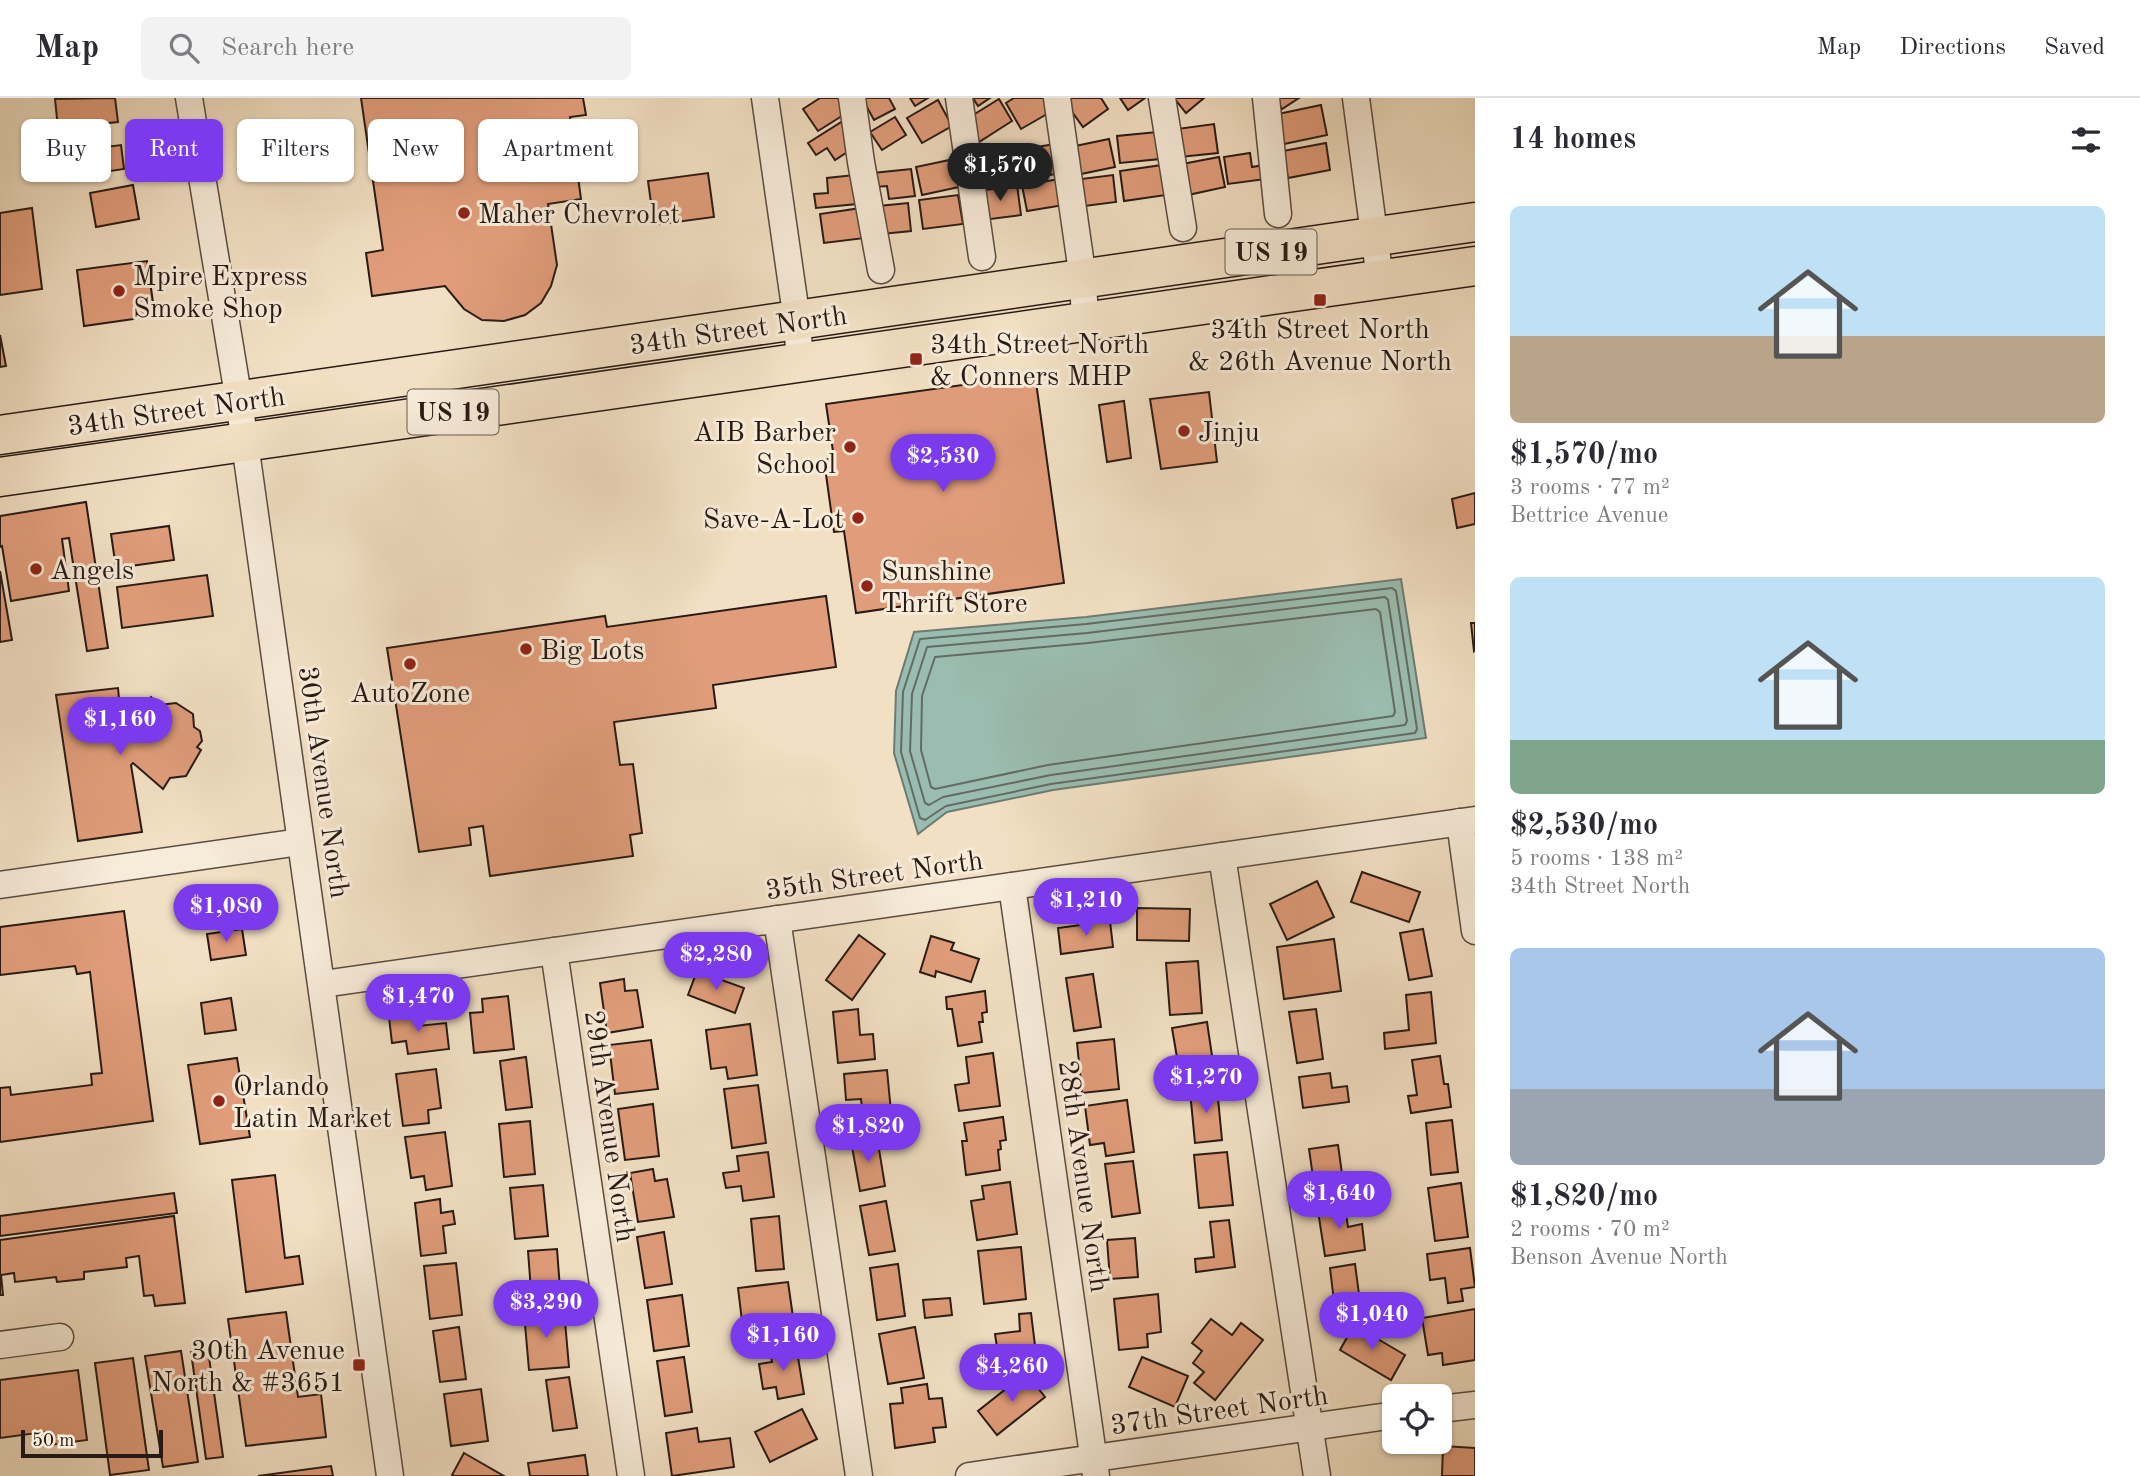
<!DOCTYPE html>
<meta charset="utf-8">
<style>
body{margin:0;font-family:"Old Standard TT",serif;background:#f2f2f3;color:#2b2b33;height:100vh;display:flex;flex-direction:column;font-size:26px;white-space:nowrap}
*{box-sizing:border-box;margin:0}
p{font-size:23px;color:#7c7c81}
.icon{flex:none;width:38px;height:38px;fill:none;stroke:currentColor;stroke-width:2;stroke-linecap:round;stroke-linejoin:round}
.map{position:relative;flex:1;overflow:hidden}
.side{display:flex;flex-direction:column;background:#fff;width:665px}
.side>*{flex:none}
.guide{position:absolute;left:21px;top:21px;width:665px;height:63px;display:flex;gap:14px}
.fabs{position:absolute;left:1382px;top:1286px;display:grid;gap:14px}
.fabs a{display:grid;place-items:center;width:70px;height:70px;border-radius:10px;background:#fff;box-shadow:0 2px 5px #0004;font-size:35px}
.scale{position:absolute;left:21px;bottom:18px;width:142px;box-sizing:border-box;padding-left:7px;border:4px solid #281a15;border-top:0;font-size:19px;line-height:24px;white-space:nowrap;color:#281a15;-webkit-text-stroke:5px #f7ebd9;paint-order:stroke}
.price{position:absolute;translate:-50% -60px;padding:0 16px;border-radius:24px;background:#7c3aed;color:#fff;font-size:23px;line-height:46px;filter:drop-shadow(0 2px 4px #0008)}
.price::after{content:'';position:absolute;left:50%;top:42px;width:21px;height:16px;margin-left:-10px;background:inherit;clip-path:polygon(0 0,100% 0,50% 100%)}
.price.selected{background:#222;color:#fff}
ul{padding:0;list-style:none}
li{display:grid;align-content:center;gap:14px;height:371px;padding:0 35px}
li span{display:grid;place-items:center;height:217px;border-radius:10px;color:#555}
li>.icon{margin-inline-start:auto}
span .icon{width:126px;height:126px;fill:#fffc;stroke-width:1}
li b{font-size:30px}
h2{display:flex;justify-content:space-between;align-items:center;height:84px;padding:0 35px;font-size:30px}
.chip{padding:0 24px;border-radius:10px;background:#fff;box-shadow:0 2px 5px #0004;font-size:24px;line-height:63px}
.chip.selected{background:#7c3aed;color:#fff}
header{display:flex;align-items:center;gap:42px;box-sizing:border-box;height:98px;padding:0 35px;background:#fff;border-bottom:2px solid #e1e1e2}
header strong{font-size:33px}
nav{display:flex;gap:38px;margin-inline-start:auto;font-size:24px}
.search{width:490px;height:63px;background:#f2f2f3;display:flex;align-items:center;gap:18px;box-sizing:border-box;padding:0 24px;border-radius:10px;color:#7c7c81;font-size:26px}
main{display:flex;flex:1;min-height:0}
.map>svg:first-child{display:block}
.water{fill:#9bbdb1;stroke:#6d7c73;stroke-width:2}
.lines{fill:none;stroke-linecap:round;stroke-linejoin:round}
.shore{stroke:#626c63;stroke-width:2}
.building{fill:#e19d7b;stroke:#281a15;stroke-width:2}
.minor-casing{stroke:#5a4c41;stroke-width:29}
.highway-casing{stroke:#281a15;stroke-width:41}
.minor{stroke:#f7ebd9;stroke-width:26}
.highway{stroke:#f2e0c4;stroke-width:38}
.poi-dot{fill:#8f2418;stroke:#f7ebd9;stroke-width:2.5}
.labels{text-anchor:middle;stroke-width:6;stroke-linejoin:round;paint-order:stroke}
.shield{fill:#f7ebd9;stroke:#665950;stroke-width:2}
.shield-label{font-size:26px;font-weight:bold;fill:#281a15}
.poi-label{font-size:28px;fill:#281a15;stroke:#f7ebd9;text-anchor:start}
.street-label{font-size:28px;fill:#281a15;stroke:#f7ebd9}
</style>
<header>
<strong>Map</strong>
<div class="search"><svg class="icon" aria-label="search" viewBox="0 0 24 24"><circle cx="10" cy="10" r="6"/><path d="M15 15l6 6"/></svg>Search here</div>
<nav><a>Map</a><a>Directions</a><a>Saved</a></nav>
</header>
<main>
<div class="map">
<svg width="1475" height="1378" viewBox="0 0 1475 1378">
<rect width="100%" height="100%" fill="#f2e0c4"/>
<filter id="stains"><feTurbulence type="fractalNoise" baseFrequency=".00286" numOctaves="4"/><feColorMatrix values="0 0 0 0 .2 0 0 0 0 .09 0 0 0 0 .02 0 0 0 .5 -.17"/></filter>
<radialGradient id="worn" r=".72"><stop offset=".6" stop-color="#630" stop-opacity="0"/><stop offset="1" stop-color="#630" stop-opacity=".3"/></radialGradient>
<!-- water -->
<polygon class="water" points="1401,481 1426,640 1053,692 947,714 918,736 894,655 896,593 914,534 1086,519"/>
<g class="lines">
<!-- shore -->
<g class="shore">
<polygon points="1392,490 1396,493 1417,631 1415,635 1051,686 946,708 925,722 920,720 901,654 903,594 920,541 1086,526"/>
<polygon points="1385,499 1388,502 1407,623 1405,627 1051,677 943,699 929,707 925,705 910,653 912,596 927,549 1087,535"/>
<polygon points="1376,511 1380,514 1395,614 1393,618 1048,667 935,691 931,689 921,652 922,598 935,559 1088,545"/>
</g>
</g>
<!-- building -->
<g class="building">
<polygon points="115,0 118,24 58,30 55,1"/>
<polygon points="361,0 583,0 586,17 570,19 581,101 548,106 557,167 551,188 541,205 525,217 504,223 482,222 464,211 445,188 372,198 366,155 383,152"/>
<polygon points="820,0 845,0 853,11 818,33 803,11"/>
<polygon points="862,0 889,0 895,11 874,22"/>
<polygon points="910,0 928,0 915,8"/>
<polygon points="973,0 990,0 978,8"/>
<polygon points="1014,0 1047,0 1054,12 1021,31 1006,5"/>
<polygon points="1062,0 1101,0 1108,11 1083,29"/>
<polygon points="1120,0 1145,0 1128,12"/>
<polygon points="1174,0 1204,0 1186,15"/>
<polygon points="1275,0 1299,0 1282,11"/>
<polygon points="999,1 1012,23 979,44 965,22"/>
<polygon points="938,2 952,28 922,45 907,20"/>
<polygon points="1321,7 1327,37 1284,46 1278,16"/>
<polygon points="895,19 906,37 882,52 870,34"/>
<polygon points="843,23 858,47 835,62 827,50 816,57 808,45"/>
<polygon points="1214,26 1218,55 1180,59 1177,31"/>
<polygon points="1157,34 1160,61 1120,65 1117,38"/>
<polygon points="1109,41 1115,69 1081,76 1075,48"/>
<polygon points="1326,45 1330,72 1288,80 1283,53"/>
<polygon points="1055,46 1060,75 1025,82 1022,67 1034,65 1031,50"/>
<polygon points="121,47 124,71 69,79 65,54"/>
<polygon points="1015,54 1019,82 978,88 974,60"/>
<polygon points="1250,55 1252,69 1264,67 1266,81 1228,86 1224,59"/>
<polygon points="1219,59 1225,89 1188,97 1182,66"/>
<polygon points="954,61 959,89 922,97 916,69"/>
<polygon points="1162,67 1166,97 1124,103 1120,73"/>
<polygon points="911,71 915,98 889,101 887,88 875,89 873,75"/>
<polygon points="708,75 714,119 654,127 648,83"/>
<polygon points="854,77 857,106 816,110 814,96 828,95 827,80"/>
<polygon points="1113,77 1116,104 1085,108 1081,81"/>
<polygon points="1060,81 1064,107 1027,113 1022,87"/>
<polygon points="133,87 139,121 96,129 90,95"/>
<polygon points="1017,87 1021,117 983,122 979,93"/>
<polygon points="958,97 963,126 923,131 919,102"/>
<polygon points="908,105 911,133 882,136 879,108"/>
<polygon points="32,110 42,191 0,197 0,115"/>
<polygon points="861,110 865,140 824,145 820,116"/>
<polygon points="147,163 155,218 84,228 77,172"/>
<polygon points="0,237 6,268 0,269"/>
<polygon points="1035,277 1064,485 856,515 844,433 834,434 824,362 834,360 826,306"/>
<polygon points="1209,294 1217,364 1161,371 1150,301"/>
<polygon points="1124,303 1131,360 1107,364 1099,307"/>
<polygon points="1475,395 1475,426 1457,430 1452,401"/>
<polygon points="86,404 108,550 87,553 69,440 62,441 69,493 11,503 2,448 0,449 0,418"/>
<polygon points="169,428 174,462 116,470 111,436"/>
<polygon points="0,473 12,542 0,544"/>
<polygon points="207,477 213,518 122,530 117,489"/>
<polygon points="826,498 836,569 713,587 716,610 614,624 620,667 633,666 642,735 630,737 633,758 490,778 483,728 469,730 471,747 419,754 387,550 605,518 607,529"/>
<polygon points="1471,525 1475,525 1475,552 1474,553"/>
<polygon points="118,590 122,632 125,634 151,599 159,607 176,605 193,616 194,629 200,633 202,643 197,649 201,652 186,678 170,680 163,691 133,665 131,667 142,734 78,743 56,597"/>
<polygon points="1362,774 1420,794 1409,824 1351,804"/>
<polygon points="1317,783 1334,819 1287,842 1270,806"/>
<polygon points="239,808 242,831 231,832 228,810"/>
<polygon points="1137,810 1190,811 1189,843 1137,842"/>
<polygon points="124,813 153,1023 0,1044 0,990 10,989 11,997 92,987 91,976 102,975 90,874 77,876 75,868 0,877 0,829"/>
<polygon points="1110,823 1113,849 1061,856 1058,830"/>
<polygon points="242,831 246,857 211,862 207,836"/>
<polygon points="1423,831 1432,878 1409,882 1400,835"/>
<polygon points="859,837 885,856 852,902 826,882"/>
<polygon points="931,838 954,845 951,852 979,861 971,884 936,873 935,879 920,874"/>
<polygon points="1334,841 1341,893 1284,901 1277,849"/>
<polygon points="1198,863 1202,915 1170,917 1166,865"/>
<polygon points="697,873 744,890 735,915 688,897"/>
<polygon points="1093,876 1101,929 1074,933 1066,880"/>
<polygon points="624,881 625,893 637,892 643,929 607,935 600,885"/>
<polygon points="985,893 987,914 982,915 983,924 979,924 982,944 958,948 952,911 947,911 946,899"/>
<polygon points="1431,894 1436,945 1385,951 1384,935 1409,932 1406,897"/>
<polygon points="508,898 514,951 474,955 470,915 483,914 482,901"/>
<polygon points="231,900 236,932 205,936 201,905"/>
<polygon points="858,911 860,937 873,936 875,961 838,965 833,914"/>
<polygon points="1316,911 1323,961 1297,965 1289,914"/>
<polygon points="417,915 418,928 446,925 449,951 408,956 406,943 392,945 389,919"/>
<polygon points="1207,924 1215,978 1181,983 1172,930"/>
<polygon points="750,926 757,977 728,981 726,969 711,971 706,932"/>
<polygon points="1114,941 1119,991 1082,995 1077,945"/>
<polygon points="651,942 658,991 615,996 609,947"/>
<polygon points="993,955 1000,1008 959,1013 955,987 969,985 966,959"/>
<polygon points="1440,958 1444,986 1448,986 1451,1009 1411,1015 1408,998 1417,997 1412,962"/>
<polygon points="526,959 532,1009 506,1012 500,963"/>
<polygon points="237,960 250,1039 200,1046 188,967"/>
<polygon points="436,971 441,1010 428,1012 429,1025 403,1028 396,976"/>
<polygon points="887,972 892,1024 864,1027 861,1001 846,1002 844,976"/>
<polygon points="1330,975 1332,990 1347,988 1349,1004 1303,1010 1299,979"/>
<polygon points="758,987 766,1045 732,1050 724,991"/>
<polygon points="1217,990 1222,1042 1195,1045 1190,993"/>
<polygon points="1127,1002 1134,1054 1106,1058 1104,1045 1090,1047 1085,1008"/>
<polygon points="653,1006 659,1058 625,1062 618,1011"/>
<polygon points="1003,1019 1006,1042 1000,1043 1001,1051 998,1052 1000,1072 966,1077 962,1043 967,1043 964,1025"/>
<polygon points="1452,1022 1458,1074 1431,1077 1426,1025"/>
<polygon points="530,1023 535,1076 504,1079 499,1026"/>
<polygon points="445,1034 452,1088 426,1092 424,1078 411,1080 405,1039"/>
<polygon points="877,1039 885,1088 860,1093 851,1043"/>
<polygon points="1338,1047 1344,1090 1315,1093 1309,1051"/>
<polygon points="768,1054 774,1099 743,1103 741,1088 726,1090 723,1075 739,1073 737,1058"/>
<polygon points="1227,1054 1233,1107 1199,1110 1194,1057"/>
<polygon points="1133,1063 1140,1115 1112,1119 1105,1066"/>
<polygon points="653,1071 655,1083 667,1081 674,1119 638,1124 630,1075"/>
<polygon points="275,1077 285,1160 299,1158 303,1186 246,1194 232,1082"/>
<polygon points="1010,1084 1017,1136 977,1142 971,1103 984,1101 982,1088"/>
<polygon points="1461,1085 1468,1139 1435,1143 1428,1090"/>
<polygon points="543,1087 548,1138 515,1141 510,1090"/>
<polygon points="174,1095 177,1115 0,1138 0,1118"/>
<polygon points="440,1101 441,1115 453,1113 455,1126 443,1128 446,1155 421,1158 415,1105"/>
<polygon points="886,1103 895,1153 869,1157 860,1108"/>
<polygon points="1344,1104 1348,1129 1362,1126 1365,1152 1325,1158 1317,1107"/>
<polygon points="174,1118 185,1205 155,1208 153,1197 144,1198 139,1158 126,1160 127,1169 84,1174 84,1181 57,1184 56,1179 15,1184 14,1175 1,1177 3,1197 0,1197 0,1142"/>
<polygon points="779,1118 784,1171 756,1173 751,1121"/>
<polygon points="1229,1122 1235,1169 1196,1174 1195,1161 1214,1159 1210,1124"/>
<polygon points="664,1134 672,1186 645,1190 637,1139"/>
<polygon points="1135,1140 1138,1179 1110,1181 1107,1142"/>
<polygon points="1021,1149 1026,1201 984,1206 978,1153"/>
<polygon points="1470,1150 1475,1189 1461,1191 1463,1203 1448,1205 1445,1180 1430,1182 1427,1156"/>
<polygon points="557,1151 561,1204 532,1206 528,1153"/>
<polygon points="456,1165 462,1217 430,1221 424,1168"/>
<polygon points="898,1166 905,1218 877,1222 870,1170"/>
<polygon points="1355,1166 1360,1204 1373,1203 1374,1215 1336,1220 1330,1170"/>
<polygon points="788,1184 795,1233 769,1236 767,1220 742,1223 738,1190"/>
<polygon points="1158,1196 1161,1234 1147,1236 1148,1249 1119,1252 1114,1201"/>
<polygon points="682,1197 689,1248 654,1253 647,1202"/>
<polygon points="950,1200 952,1217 925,1220 923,1202"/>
<polygon points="1475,1211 1475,1262 1443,1267 1442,1255 1428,1257 1422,1220"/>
<polygon points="564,1212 569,1269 529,1272 524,1215"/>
<polygon points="286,1214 298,1299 321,1296 326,1339 246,1348 228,1221"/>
<polygon points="1031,1215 1037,1264 1000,1269 995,1236 1020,1233 1019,1216"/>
<polygon points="1211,1221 1232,1237 1241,1225 1263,1242 1215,1302 1194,1285 1204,1274 1193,1265 1202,1253 1192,1245"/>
<polygon points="1354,1227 1405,1257 1391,1282 1340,1252"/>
<polygon points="459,1229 466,1281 440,1284 433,1233"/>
<polygon points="915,1229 924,1280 888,1286 879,1236"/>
<polygon points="796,1247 804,1296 778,1301 776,1289 763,1291 759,1266 772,1264 770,1252"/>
<polygon points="208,1252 223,1359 206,1361 191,1254"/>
<polygon points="181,1253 198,1364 163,1369 145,1258"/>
<polygon points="684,1259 692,1314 665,1318 657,1263"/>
<polygon points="1142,1259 1188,1278 1175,1309 1129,1289"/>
<polygon points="133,1260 149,1372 110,1377 95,1265"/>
<polygon points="78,1272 87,1342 50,1347 44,1334 0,1340 0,1282"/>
<polygon points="1026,1275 1045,1299 997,1337 978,1313"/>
<polygon points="569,1279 577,1330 553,1333 546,1282"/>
<polygon points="927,1286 929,1301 942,1300 946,1329 933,1330 935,1344 895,1350 890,1306 903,1305 901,1290"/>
<polygon points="481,1291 488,1343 451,1348 444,1296"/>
<polygon points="802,1311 817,1341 770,1364 755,1334"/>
<polygon points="697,1330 699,1344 730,1340 734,1369 672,1378 666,1335"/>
<polygon points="1443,1348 1475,1350 1475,1378 1442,1378"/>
<polygon points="464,1355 504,1378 454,1378 452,1377"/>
<polygon points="585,1357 588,1378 530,1378 528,1365"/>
<polygon points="331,1368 333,1378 258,1378"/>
</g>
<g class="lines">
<defs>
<g id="minor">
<polyline points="189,0 239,303 390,1378"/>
<polyline points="765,0 797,223 800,265"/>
<polyline points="852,0 861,64 881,172"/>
<polyline points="959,0 982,159"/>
<polyline points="1057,0 1083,181 1085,223"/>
<polyline points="1162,0 1183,130"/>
<polyline points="1266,0 1278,116"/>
<polyline points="1356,0 1380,181"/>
<polyline points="1460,724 1475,833"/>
<polyline points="1222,758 1317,1378"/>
<polyline points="0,787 300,744"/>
<polyline points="1012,788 1096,1378"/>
<polyline points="777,821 859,1378"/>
<polyline points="554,853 631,1378"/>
<polyline points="323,886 1475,722"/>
<polyline points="0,1247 60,1239"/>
<polyline points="1440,1311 1475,1307"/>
<polyline points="969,1378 1395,1317"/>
</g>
<g id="highway">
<polyline points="0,337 1475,124"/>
<polyline points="0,379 1475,168"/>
</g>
</defs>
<!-- minor casing -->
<use href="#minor" class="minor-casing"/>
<!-- highway casing -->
<use href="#highway" class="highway-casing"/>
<!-- minor -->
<use href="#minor" class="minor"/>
<!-- highway -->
<use href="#highway" class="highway"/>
</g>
<!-- markers -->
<g class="poi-dot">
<circle cx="464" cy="115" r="7"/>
<circle cx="119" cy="193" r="7"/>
<rect x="1313" y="195" width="14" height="14" rx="3.5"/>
<rect x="909" y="254" width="14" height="14" rx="3.5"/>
<circle cx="1184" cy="333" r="7"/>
<circle cx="850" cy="349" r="7"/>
<circle cx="858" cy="420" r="7"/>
<circle cx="36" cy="471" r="7"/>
<circle cx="867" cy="488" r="7"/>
<circle cx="526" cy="551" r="7"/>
<circle cx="410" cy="566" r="7"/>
<circle cx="219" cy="1003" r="7"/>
<rect x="352" y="1260" width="14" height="14" rx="3.5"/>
</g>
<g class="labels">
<!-- shield labels -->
<g class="shield">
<rect x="1225.5" y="131.5" width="91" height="45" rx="5"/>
<rect x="407.5" y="291.5" width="91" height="45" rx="5"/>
</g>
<g class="shield-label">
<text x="1271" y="163">US 19</text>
<text x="453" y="323">US 19</text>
</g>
<!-- poi labels -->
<g class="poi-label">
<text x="478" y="125">Maher Chevrolet</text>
<text x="133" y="187">Mpire Express<tspan x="133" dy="32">Smoke Shop</tspan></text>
<text x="1320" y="240" text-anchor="middle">34th Street North<tspan x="1320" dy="32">&amp; 26th Avenue North</tspan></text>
<text x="930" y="255">34th Street North<tspan x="930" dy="32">&amp; Conners MHP</tspan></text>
<text x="836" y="343" text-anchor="end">AIB Barber<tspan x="836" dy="32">School</tspan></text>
<text x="1198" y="343">Jinju</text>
<text x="844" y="430" text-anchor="end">Save-A-Lot</text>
<text x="50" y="481">Angels</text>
<text x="881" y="482">Sunshine<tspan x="881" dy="32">Thrift Store</tspan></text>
<text x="540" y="561">Big Lots</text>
<text x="410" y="604" text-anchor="middle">AutoZone</text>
<text x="233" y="997">Orlando<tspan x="233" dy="32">Latin Market</tspan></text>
<text x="345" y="1261" text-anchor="end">30th Avenue<tspan x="345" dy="32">North &amp; #3651</tspan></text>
</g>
<!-- street labels -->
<g class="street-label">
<text transform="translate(738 231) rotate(-8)" y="10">34th Street North</text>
<text transform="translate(176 312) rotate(-8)" y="10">34th Street North</text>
<text transform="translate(325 684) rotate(82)" y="10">30th Avenue North</text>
<text transform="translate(874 776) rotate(-8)" y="10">35th Street North</text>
<text transform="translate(611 1028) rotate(82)" y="10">29th Avenue North</text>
<text transform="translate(1085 1078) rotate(82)" y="10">28th Avenue North</text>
<text transform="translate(1219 1311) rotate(-8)" y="10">37th Street North</text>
</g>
</g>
<rect width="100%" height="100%" filter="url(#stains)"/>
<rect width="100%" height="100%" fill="url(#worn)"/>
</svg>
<div class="fabs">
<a><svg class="icon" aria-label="locate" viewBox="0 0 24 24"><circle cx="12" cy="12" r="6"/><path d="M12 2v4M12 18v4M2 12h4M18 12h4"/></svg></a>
</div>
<div class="scale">50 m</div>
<b class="price selected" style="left:1000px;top:105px">$1,570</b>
<b class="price" style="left:943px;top:396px">$2,530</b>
<b class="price" style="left:120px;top:659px">$1,160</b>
<b class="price" style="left:1086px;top:840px">$1,210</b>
<b class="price" style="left:226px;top:846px">$1,080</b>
<b class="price" style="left:716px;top:894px">$2,280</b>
<b class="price" style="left:418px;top:936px">$1,470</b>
<b class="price" style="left:1206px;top:1017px">$1,270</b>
<b class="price" style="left:868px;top:1066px">$1,820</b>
<b class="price" style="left:1339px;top:1133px">$1,640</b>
<b class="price" style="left:546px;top:1242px">$3,290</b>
<b class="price" style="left:1372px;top:1254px">$1,040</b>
<b class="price" style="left:783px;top:1275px">$1,160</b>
<b class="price" style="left:1012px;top:1306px">$4,260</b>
<div class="guide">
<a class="chip">Buy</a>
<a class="chip selected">Rent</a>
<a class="chip">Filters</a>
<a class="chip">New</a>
<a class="chip">Apartment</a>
</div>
</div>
<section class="side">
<h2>14 homes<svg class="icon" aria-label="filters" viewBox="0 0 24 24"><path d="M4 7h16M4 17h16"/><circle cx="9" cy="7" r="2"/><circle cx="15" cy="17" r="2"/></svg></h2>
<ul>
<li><span style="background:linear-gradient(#bfe0f5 60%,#b9a48a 0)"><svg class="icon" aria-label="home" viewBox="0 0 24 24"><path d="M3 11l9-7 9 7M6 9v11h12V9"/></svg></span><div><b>$1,570/mo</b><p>3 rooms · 77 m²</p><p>Bettrice Avenue</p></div></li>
<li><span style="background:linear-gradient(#bfe0f5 75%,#7fa58c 0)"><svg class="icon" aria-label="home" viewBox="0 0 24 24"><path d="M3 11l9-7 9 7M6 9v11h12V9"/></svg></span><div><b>$2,530/mo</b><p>5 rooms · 138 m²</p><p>34th Street North</p></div></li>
<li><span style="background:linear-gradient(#a9c7e8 65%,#9aa5b1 0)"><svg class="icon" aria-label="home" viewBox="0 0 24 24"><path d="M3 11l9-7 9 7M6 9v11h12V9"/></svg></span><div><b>$1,820/mo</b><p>2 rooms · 70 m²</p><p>Benson Avenue North</p></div></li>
</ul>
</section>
</main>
